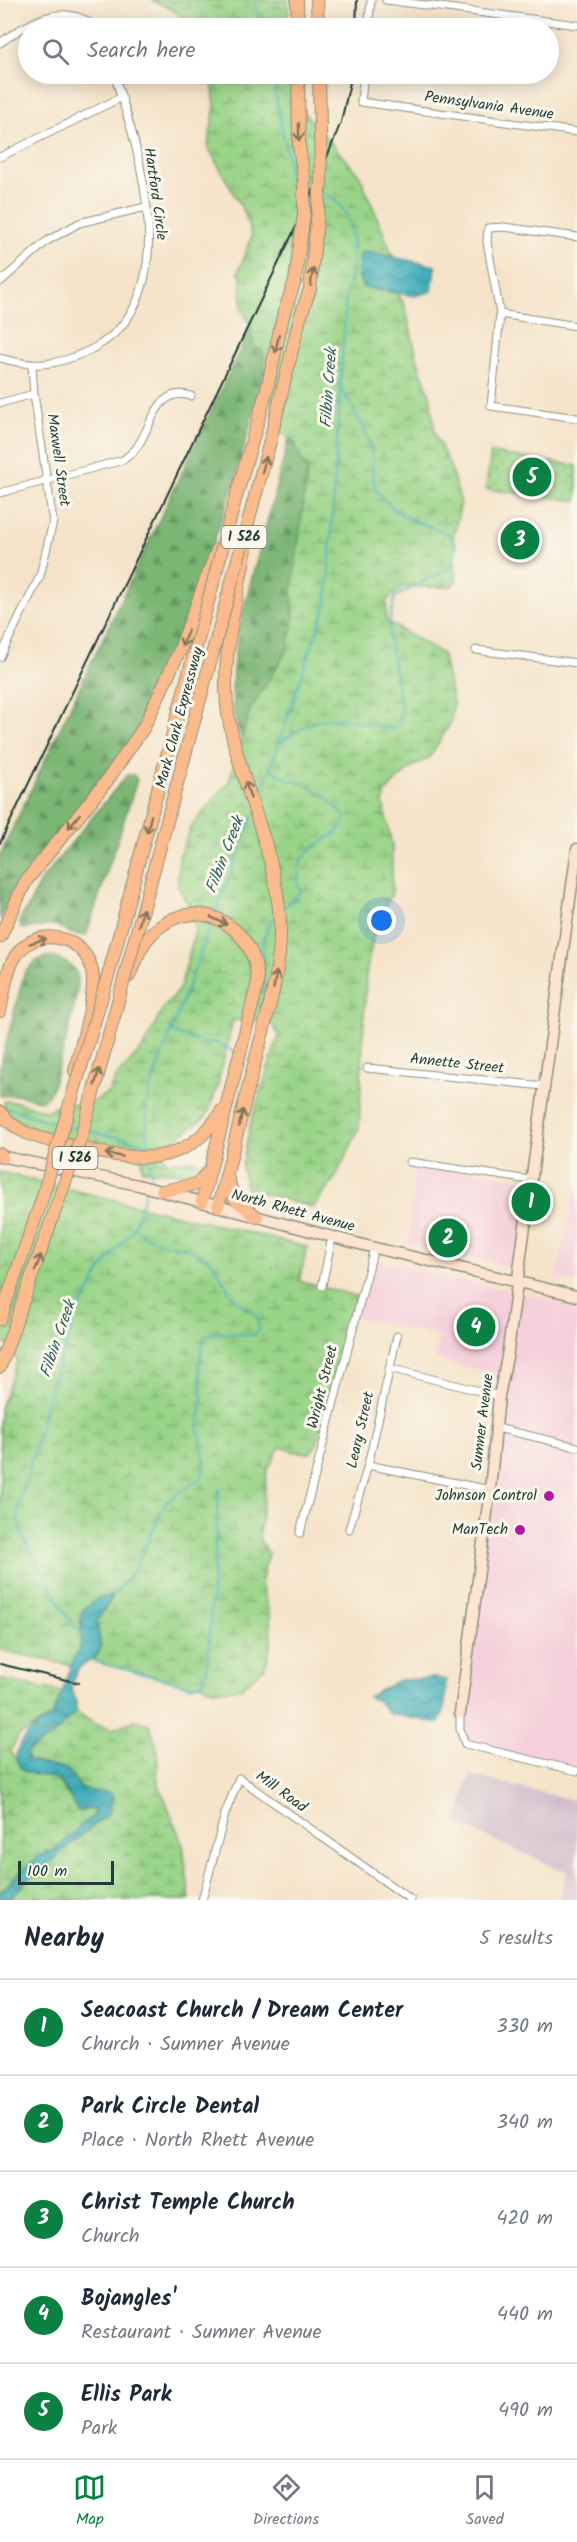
<!DOCTYPE html>
<meta charset="utf-8">
<style>
:root{--surface:#fff;--page:#f6f6f7;--text:#1f2937;--muted:#747a83;--line:#e0e1e3;--accent:#0b8043}
body{margin:0;font-family:Kalam,sans-serif;background:var(--page);color:var(--text)}
.scale{position:absolute;left:18px;bottom:15px;width:96px;box-sizing:border-box;padding-left:6px;border:3px solid #1f3d34;border-top:0;font-size:16px;line-height:21px;white-space:nowrap;color:#1f3d34;-webkit-text-stroke:4px #fbf7ec;paint-order:stroke}
.you{position:absolute;left:382px;top:921px;width:21px;height:21px;margin:-15px;border:4px solid #fff;border-radius:50%;background:#1a73e8;box-shadow:0 0 0 9px #1a73e833}
.badge{display:grid;place-items:center;width:39px;height:39px;border-radius:50%;background:var(--accent);color:#fff;font-size:20px;font-weight:700}
.pin{position:absolute;translate:-50% -50%;border:3px solid #fff;box-shadow:0 2px 6px #0006}
.list{margin:0;padding:0;list-style:none}
h2{display:flex;justify-content:space-between;align-items:center;height:78px;margin:0;padding:0 24px;font-size:26px}
h2 small{font-size:20px;font-weight:400;color:var(--muted)}
.list li{display:grid;grid-template-columns:39px 1fr auto;gap:18px;align-items:center;box-sizing:border-box;height:96px;padding:0 24px;border-top:2px solid var(--line)}
.list b{display:block;font-size:22px;white-space:nowrap}
.list p{margin:0;font-size:20px;white-space:nowrap;color:var(--muted)}
.list em{font-size:20px;font-style:normal;color:var(--muted)}
.icon{flex:none;width:33px;height:33px;fill:none;stroke:currentColor;stroke-width:2;stroke-linecap:round;stroke-linejoin:round}
.map{position:relative;flex:none;width:577px;height:1900px;overflow:hidden}
.search{position:absolute;background:var(--surface);box-shadow:0 3px 15px #0003;left:18px;right:18px;top:18px;height:66px;display:flex;align-items:center;gap:15px;box-sizing:border-box;padding:0 21px;border-radius:33px;color:var(--muted);font-size:22px}
.sheet{height:558px;background:var(--surface)}
nav{display:flex;justify-content:space-around;align-items:center;box-sizing:border-box;height:84px;border-top:2px solid var(--line);background:var(--surface);font-size:16px;color:var(--muted)}
nav a{display:grid;justify-items:center;gap:3px}
nav .on{color:var(--accent)}
.map>svg:first-child{display:block}
.built{fill:#f5cfda}
.industrial{fill:#d1bdcb}
.grass{fill:url(#grass-dots);stroke:#5c885e;stroke-width:1.5}
.forest{fill:url(#forest-firs);stroke:#4d7a54;stroke-width:1.5}
.wetland{fill:url(#wetland-marsh);stroke:#5c885e;stroke-width:1.5}
.water{fill:url(#water-waves);stroke:#2f7677;stroke-width:1.5}
.lines{fill:none;stroke-linecap:round;stroke-linejoin:round}
.stream{stroke:#3fafba;stroke-width:2}
.street-casing{stroke:#8a907e;stroke-width:9}
.secondary-casing{stroke:#8a907e;stroke-width:13}
.highway-casing{stroke:#8a907e;stroke-width:14}
.street{stroke:#fff;stroke-width:7}
.secondary{stroke:#fde4d1;stroke-width:10}
.highway{stroke:#fbbb8c;stroke-width:12}
.rail{stroke:#1f3d34;stroke-width:2}
.highway-bridge-casing{stroke:#8a907e;stroke-width:14;stroke-linecap:butt}
.highway-bridge{stroke:#fbbb8c;stroke-width:12}
.oneway{stroke:#82765c}
.poi-dot{fill:#b5179e;stroke:#fbf7ec;stroke-width:2}
.labels{text-anchor:middle;dominant-baseline:central;stroke-width:6;stroke-linejoin:round;paint-order:stroke}
.shield{fill:#fbf7ec;stroke:#61756b;stroke-width:1.5}
.shield-label{font-size:14px;font-weight:bold;fill:#1f3d34}
.street-label{font-size:15px;fill:#1f3d34;stroke:#fbf7ec}
.poi-label{font-size:15px;fill:#1f3d34;stroke:#fbf7ec;text-anchor:end}
.water-label{font-size:16px;font-style:italic;fill:#295f5c;stroke:#fbf7ec}
</style>
<div class="map">
<svg width="577" height="1900" viewBox="0 0 577 1900">
<defs>
<pattern id="grass-dots" width="8" height="8" patternUnits="userSpaceOnUse" patternTransform="scale(1.5)"><rect width="8" height="8" fill="#9ad488"/><path d="M2 2h.1M6 6h.1" fill="none" stroke="#7dad70" stroke-width="1.8" stroke-linecap="round"/></pattern>
<pattern id="forest-firs" width="22" height="20" patternUnits="userSpaceOnUse" patternTransform="scale(1.5)"><rect width="22" height="20" fill="#7bb674"/><path d="M5 1l3.5 6h-7zM16 11l3.5 6h-7z" fill="#649560"/></pattern>
<pattern id="wetland-marsh" width="20" height="14" patternUnits="userSpaceOnUse" patternTransform="scale(1.5)"><rect width="20" height="14" fill="#9ad488"/><path d="M1 5h8M5 5V1M11 12h8M15 12V8" fill="none" stroke="#7dad70"/></pattern>
<pattern id="water-waves" width="16" height="10" patternUnits="userSpaceOnUse" patternTransform="scale(1.5)"><rect width="16" height="10" fill="#3fafba"/><path d="M0 5q4-4 8 0t8 0" fill="none" stroke="#349098"/></pattern>
</defs>
<rect width="100%" height="100%" fill="#fbf7ec"/>
<filter id="ink" filterUnits="userSpaceOnUse"><feTurbulence type="fractalNoise" baseFrequency=".0167" numOctaves="2"/><feDisplacementMap in="SourceGraphic" scale="12" xChannelSelector="R" yChannelSelector="G"/><feConvolveMatrix kernelMatrix="1 2 1 2 8 2 1 2 1" color-interpolation-filters="sRGB"/></filter>
<filter id="wash" filterUnits="userSpaceOnUse"><feTurbulence type="fractalNoise" baseFrequency=".008" numOctaves="4" result="noise"/><feDisplacementMap in="SourceGraphic" scale="24" xChannelSelector="R" yChannelSelector="G"/><feGaussianBlur stdDeviation="1.35" result="paint"/><feColorMatrix in="noise" values="0 0 0 0 0 0 0 0 0 0 0 0 0 0 0 0 0 1.4 0 .05"/><feComposite in="paint" operator="in"/></filter>
<g filter="url(#wash)">
<rect width="100%" height="100%" fill="#f5e3c9"/>
<g class="built">
<path d="M415,1163L530,1180L518,1269L409,1244Z"/>
<path d="M577,1181V1283L556,1278Z"/>
<path d="M370,1259L577,1306V1771L465,1744L460,1729L503,1376L435,1359L440,1336L355,1317Z"/>
</g>
<path class="industrial" d="M469,1775L577,1801V1900H559L567,1872L456,1824Z"/>
<path class="grass" d="M491,453L577,466V501L486,489Z"/>
<g class="forest">
<path d="M251,327L254,346L262,349L265,370L234,484L202,575L159,684L135,734L68,821L32,863L12,892L0,919V855Z"/>
<path d="M289,438C299,446 300,459 308,468L292,592L294,618L288,649L250,710L242,740C217,687 246,599 261,545C270,510 280,474 289,438Z"/>
<path d="M127,775H134L137,780L86,936L72,934L55,925L21,929L19,920L29,906L39,883Z"/>
<path d="M48,956C59,959 70,962 76,972C84,987 58,1067 52,1087L48,1096L41,1101L19,1095L0,1096V1067L24,974L36,961Z"/>
</g>
<g class="wetland">
<path d="M152,0H288L289,28H196L173,10Z"/>
<path d="M211,74H291L292,99L360,176L393,256L369,252L372,289L398,293L404,304L420,369L430,395L435,434L450,466L461,503L453,538L457,547L453,561L457,580L450,587H403L387,600L386,621L442,654L453,702L451,722L429,758L413,766L397,780L386,792L383,803L392,846V893L376,923L366,974L359,1129L335,1178L313,1208L246,1188L242,1167L250,1125L279,1035L270,1021L233,1020L217,1087L207,1116L162,1149L166,1162L190,1160L203,1163L201,1172L185,1173L142,1170L141,1151C94,1146 40,1140 2,1109L5,1101L17,1102L46,1111L66,1102L80,1106L93,1102L108,1093L117,1076L143,1048L163,1009L180,988L195,932L194,916L178,886L179,857L192,825L229,782L250,710L288,649L294,618L292,592L308,468L302,461L295,443L275,427L262,349L254,347L251,327L242,309L241,277L238,272L252,236L245,214L208,147L215,106Z"/>
<path d="M0,1172C102,1196 204,1222 307,1247L299,1281L356,1296L317,1444L310,1453L296,1452L280,1447L267,1471L259,1538L268,1553L261,1584L270,1616L271,1644L265,1667L241,1688L216,1690L198,1684L191,1686L92,1661C104,1646 98,1638 97,1620L113,1597L80,1621L83,1636L73,1666L0,1650V1409L17,1361L11,1349L0,1339Z"/>
<path d="M0,1679L63,1692L53,1716L18,1736L10,1752L24,1771L56,1779L81,1812L87,1809L94,1810V1815L51,1852L47,1851L13,1878L0,1893Z"/>
<path d="M76,1711L93,1723L113,1729L135,1720L150,1725L158,1751L157,1779L183,1846L190,1900H10L27,1880L109,1813L108,1792H92L81,1788L67,1770L29,1761L26,1756L28,1751L57,1732Z"/>
</g>
<g class="water">
<path d="M369,252L436,266L432,291L415,296L363,287L358,275L360,253Z"/>
<path d="M113,1596L97,1621C97,1630 102,1640 100,1649C98,1660 87,1661 80,1667C75,1672 73,1683 71,1689L76,1700V1711L57,1732L28,1751L26,1756L29,1761L67,1770L81,1788L92,1792H108L113,1797L109,1813L27,1880L10,1900H0V1893L26,1867L47,1851L51,1852L94,1815V1810L87,1809L77,1811C72,1802 66,1785 57,1780C47,1775 35,1776 25,1772C0,1753 36,1724 53,1716L75,1656C86,1641 80,1627 82,1611L98,1598Z"/>
<path d="M436,1678L446,1680L445,1708L439,1723L389,1714L378,1701L368,1697L399,1680Z"/>
</g>
<g class="lines">
<g class="stream">
<path d="M255,0L261,28"/>
<path d="M271,74L288,159L289,179L299,187"/>
<path d="M278,745C329,704 337,720 394,729L401,725V707L389,637L390,619L395,597L451,567C469,528 434,531 410,519C400,515 391,507 384,500C367,484 376,464 370,445C364,426 351,404 340,388"/>
<path d="M271,768C282,780 295,780 309,786C323,794 335,804 345,817C339,850 288,837 300,891L296,898L284,907"/>
<path d="M258,803L327,602L346,296C355,265 361,210 325,194"/>
<path d="M216,912L252,817"/>
<path d="M265,1002C263,974 256,941 274,917"/>
<path d="M171,1031C183,1035 201,1047 214,1042L234,1052"/>
<path d="M4,1107L59,1124"/>
<path d="M67,1126L79,1129"/>
<path d="M87,1131L146,1143"/>
<path d="M148,1152L146,1104L155,1074L212,923"/>
<path d="M148,1184L152,1176L149,1160"/>
<path d="M113,1596L135,1569L166,1502L200,1479L204,1469L205,1461L198,1427L202,1401L199,1364L202,1346L207,1335L214,1333L255,1335L259,1329L257,1315C248,1308 238,1304 231,1294C224,1284 218,1266 208,1259C185,1243 158,1247 134,1228"/>
<path d="M83,1634L68,1618L27,1544L18,1523V1505L28,1475L46,1403L76,1315L103,1267L134,1228L145,1192"/>
<path d="M92,1661L191,1686L203,1682L207,1670L219,1490"/>
</g>
</g>
</g>
<g filter="url(#ink)">
<g class="lines">
<g class="street-casing">
<g id="street">
<path d="M386,0L577,25"/>
<path d="M368,28L371,0"/>
<path d="M0,43C29,22 65,0 96,28"/>
<path d="M364,74L361,102L577,132"/>
<path d="M0,157L122,97"/>
<path d="M577,237L504,227L488,228L487,242L500,314L491,406L577,418"/>
<path d="M0,282L47,241L79,223L146,207"/>
<path d="M500,314L577,326"/>
<path d="M0,358C34,368 56,366 88,351C188,304 140,153 114,74"/>
<path d="M0,403L34,394"/>
<path d="M0,493L123,460C127,457 131,454 134,451C152,431 154,385 191,396"/>
<path d="M476,650L577,663"/>
<path d="M0,657L40,576L53,522L34,394L32,365"/>
<path d="M367,1068L544,1086"/>
<path d="M410,1162L530,1180"/>
<path d="M322,1286L332,1237"/>
<path d="M389,1368L499,1396"/>
<path d="M497,1428L577,1447"/>
<path d="M368,1465L490,1490"/>
<path d="M349,1529L368,1465L397,1336"/>
<path d="M300,1533L374,1248"/>
<path d="M460,1713V1729L465,1744L577,1771"/>
<path d="M202,1900L225,1814L239,1778L411,1900"/>
</g>
</g>
<g class="secondary-casing">
<g id="secondary">
<path d="M0,1156L138,1185L367,1246L577,1296"/>
<path d="M460,1713L490,1490L499,1396L507,1357L577,849"/>
</g>
</g>
<g class="highway-casing">
<g id="highway">
<path d="M297,0L298,28"/>
<path d="M317,0L318,28"/>
<path d="M0,937L26,881L106,782L144,727L179,652L217,550"/>
<path d="M129,976C136,959 142,941 157,929C202,891 261,932 257,986L202,1202"/>
<path d="M0,1011C4,993 6,969 17,954C38,924 86,937 92,971C97,998 81,1042 75,1071"/>
<path d="M0,1112C18,1136 44,1139 72,1146C132,1160 185,1172 222,1110"/>
<path d="M0,1154L2,1157"/>
<path d="M227,1176L234,1198L257,1217"/>
<path d="M162,1191L197,1184L207,1173"/>
<path d="M218,1206C231,1159 242,1112 254,1065C266,1019 282,971 280,922C277,854 243,791 230,725C218,665 235,607 246,549"/>
<path d="M0,1319L41,1202"/>
<path d="M0,1367L17,1318"/>
</g>
</g>
<use href="#street" class="street"/>
<use href="#secondary" class="secondary"/>
<use href="#highway" class="highway"/>
<g class="rail">
<path d="M356,28L357,0"/>
<path d="M0,843L316,185L341,122L352,74"/>
<path d="M0,1664L79,1683"/>
</g>
<g class="highway-bridge-casing">
<g id="highway-bridge">
<path d="M41,1202L110,969L234,504L267,389L284,312L295,281L304,214V179L299,145L298,74"/>
<path d="M17,1318L82,1134L269,445L300,318L310,289L321,181L319,74"/>
</g>
</g>
<use href="#highway-bridge" class="highway-bridge"/>
</g>
<defs><path id="oneway-shaft" d="M-6 0H5M1.5-3L5.5 0L1.5 3" fill="none" stroke-width="1.6" stroke-linecap="round" stroke-linejoin="round" transform="scale(1.5)"/></defs>
<g class="oneway">
<use href="#oneway-shaft" transform="translate(299 132) rotate(89)"/>
<use href="#oneway-shaft" transform="translate(312 277) rotate(-82)"/>
<use href="#oneway-shaft" transform="translate(277 344) rotate(102)"/>
<use href="#oneway-shaft" transform="translate(264 465) rotate(-75)"/>
<use href="#oneway-shaft" transform="translate(185 638) rotate(110)"/>
<use href="#oneway-shaft" transform="translate(248 790) rotate(-107)"/>
<use href="#oneway-shaft" transform="translate(74 821) rotate(129)"/>
<use href="#oneway-shaft" transform="translate(149 824) rotate(105)"/>
<use href="#oneway-shaft" transform="translate(141 917) rotate(-75)"/>
<use href="#oneway-shaft" transform="translate(219 921) rotate(26)"/>
<use href="#oneway-shaft" transform="translate(38 941) rotate(-17)"/>
<use href="#oneway-shaft" transform="translate(275 980) rotate(-80)"/>
<use href="#oneway-shaft" transform="translate(97 1077) rotate(-74)"/>
<use href="#oneway-shaft" transform="translate(241 1118) rotate(-76)"/>
<use href="#oneway-shaft" transform="translate(114 1155) rotate(-170)"/>
<use href="#oneway-shaft" transform="translate(38 1263) rotate(-70)"/>
</g>
</g>
<g class="poi-dot">
<circle cx="549" cy="1496" r="6"/>
<circle cx="520" cy="1530" r="6"/>
</g>
<g class="labels">
<g class="shield">
<rect x="221.5" y="526" width="45" height="22" rx="4.5"/>
<rect x="52.5" y="1147" width="45" height="22" rx="4.5"/>
</g>
<g class="shield-label">
<text x="244" y="537">I 526</text>
<text x="75" y="1158">I 526</text>
</g>
<g class="street-label">
<text transform="translate(489 106) rotate(8)">Pennsylvania Avenue</text>
<text transform="translate(155 194) rotate(82)">Hartford Circle</text>
<text transform="translate(58 460) rotate(82)">Maxwell Street</text>
<text transform="translate(180 718) rotate(-75)">Mark Clark Expressway</text>
<text transform="translate(457 1064) rotate(6)">Annette Street</text>
<text transform="translate(293 1211) rotate(15)">North Rhett Avenue</text>
<text transform="translate(323 1387) rotate(-76)">Wright Street</text>
<text transform="translate(483 1422) rotate(-83)">Sumner Avenue</text>
<text transform="translate(361 1430) rotate(-77)">Leary Street</text>
<text transform="translate(281 1792) rotate(36)">Mill Road</text>
</g>
<g class="poi-label">
<text x="537" y="1496">Johnson Control</text>
<text x="508" y="1530">ManTech</text>
</g>
<g class="water-label">
<text transform="translate(329 388) rotate(-86)">Filbin Creek</text>
<text transform="translate(225 855) rotate(-69)">Filbin Creek</text>
<text transform="translate(58 1339) rotate(-71)">Filbin Creek</text>
</g>
</g>
</svg>
<div class="scale">100 m</div>
<div class="you"></div>
<div class="pin badge" style="left:531px;top:1202px">1</div>
<div class="pin badge" style="left:448px;top:1238px">2</div>
<div class="pin badge" style="left:520px;top:540px">3</div>
<div class="pin badge" style="left:476px;top:1327px">4</div>
<div class="pin badge" style="left:532px;top:477px">5</div>
<div class="search"><svg class="icon" aria-label="search" viewBox="0 0 24 24"><circle cx="10" cy="10" r="6"/><path d="M15 15l6 6"/></svg>Search here</div>
</div>
<section class="sheet">
<h2>Nearby<small>5 results</small></h2>
<ul class="list">
<li><span class="badge">1</span><div><b>Seacoast Church / Dream Center</b><p>Church · Sumner Avenue</p></div><em>330 m</em></li>
<li><span class="badge">2</span><div><b>Park Circle Dental</b><p>Place · North Rhett Avenue</p></div><em>340 m</em></li>
<li><span class="badge">3</span><div><b>Christ Temple Church</b><p>Church</p></div><em>420 m</em></li>
<li><span class="badge">4</span><div><b>Bojangles'</b><p>Restaurant · Sumner Avenue</p></div><em>440 m</em></li>
<li><span class="badge">5</span><div><b>Ellis Park</b><p>Park</p></div><em>490 m</em></li>
</ul>
</section>
<nav>
<a class="on"><svg class="icon" aria-label="map" viewBox="0 0 24 24"><path d="M3 6l6-2 6 2 6-2v14l-6 2-6-2-6 2zM9 4v14M15 6v14"/></svg>Map</a>
<a><svg class="icon" aria-label="directions" viewBox="0 0 24 24"><path d="M12 3l9 9-9 9-9-9zM9 14v-3h6M13 9l2 2-2 2"/></svg>Directions</a>
<a><svg class="icon" aria-label="saved" viewBox="0 0 24 24"><path d="M7 4h10v16l-5-4-5 4z"/></svg>Saved</a>
</nav>
